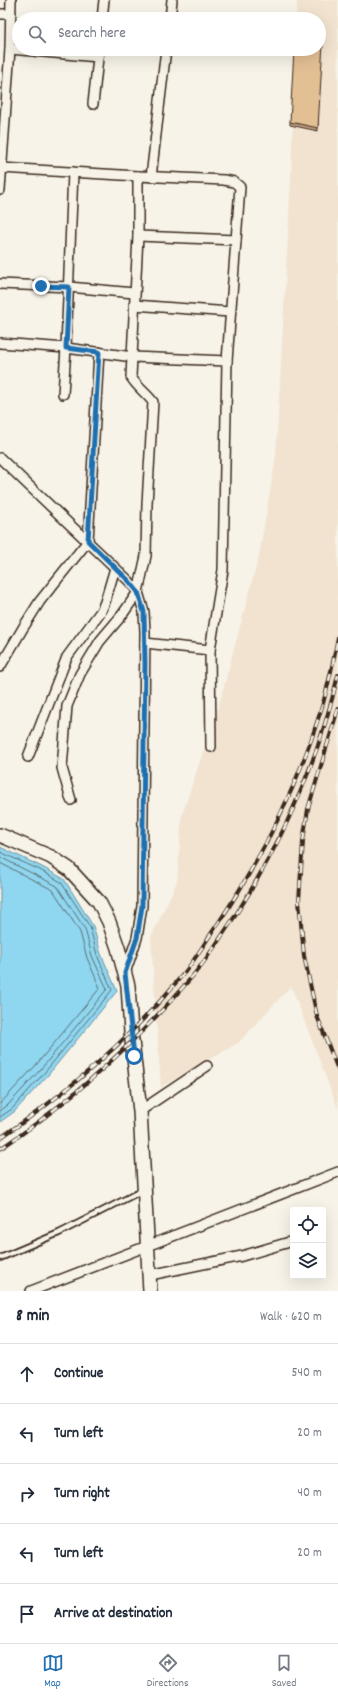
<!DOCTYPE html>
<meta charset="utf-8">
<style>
:root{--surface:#fff;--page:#f2f2f3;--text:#1f2937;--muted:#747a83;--line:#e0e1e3;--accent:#1f6fb2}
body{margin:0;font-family:Dekko,sans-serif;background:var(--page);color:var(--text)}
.controls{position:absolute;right:12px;bottom:12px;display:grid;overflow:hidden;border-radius:4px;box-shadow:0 4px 16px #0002}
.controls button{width:36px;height:36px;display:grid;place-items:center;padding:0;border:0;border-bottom:1px solid var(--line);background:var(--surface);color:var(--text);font:20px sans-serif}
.stop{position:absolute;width:12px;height:12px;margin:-9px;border:3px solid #1f6fb2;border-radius:50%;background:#fff}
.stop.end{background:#1f6fb2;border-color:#fff;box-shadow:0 1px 4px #0008}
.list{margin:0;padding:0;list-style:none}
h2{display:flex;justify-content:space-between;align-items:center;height:52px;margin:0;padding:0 16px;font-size:17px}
h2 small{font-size:13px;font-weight:400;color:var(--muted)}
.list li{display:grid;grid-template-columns:26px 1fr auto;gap:12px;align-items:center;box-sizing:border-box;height:60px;padding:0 16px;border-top:1px solid var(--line)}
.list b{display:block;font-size:15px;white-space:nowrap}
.list em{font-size:13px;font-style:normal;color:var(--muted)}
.icon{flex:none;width:22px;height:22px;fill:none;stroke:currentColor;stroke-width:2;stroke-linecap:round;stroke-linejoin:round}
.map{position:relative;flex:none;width:338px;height:1291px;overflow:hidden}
.search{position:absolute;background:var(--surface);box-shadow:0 4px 16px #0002;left:12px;right:12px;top:12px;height:44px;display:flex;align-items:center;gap:10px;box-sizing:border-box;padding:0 14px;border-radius:22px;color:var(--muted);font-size:15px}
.sheet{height:352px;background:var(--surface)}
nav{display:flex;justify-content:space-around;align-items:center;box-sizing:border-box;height:56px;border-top:1px solid var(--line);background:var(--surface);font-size:11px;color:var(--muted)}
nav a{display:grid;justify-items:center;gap:2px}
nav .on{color:var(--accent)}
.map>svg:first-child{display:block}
.built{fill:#f1e3cf}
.water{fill:#8fd6f0;stroke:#6d919c}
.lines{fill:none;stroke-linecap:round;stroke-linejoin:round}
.shore{stroke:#5d6f72;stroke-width:1}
.lane-casing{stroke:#3b2a1e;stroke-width:8}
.street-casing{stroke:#3b2a1e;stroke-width:12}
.secondary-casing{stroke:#3b2a1e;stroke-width:16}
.lane{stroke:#f7f3e8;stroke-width:4.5}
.street{stroke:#f7f3e8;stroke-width:9}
.secondary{stroke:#f7f3e8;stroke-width:13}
.rail-casing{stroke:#3b2a1e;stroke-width:4}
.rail{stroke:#f7f3e8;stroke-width:2.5;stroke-dasharray:8;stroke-linecap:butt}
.wall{fill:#c3a47f;stroke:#3b2a1e}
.building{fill:#e3bf94;stroke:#3b2a1e}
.route{stroke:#1f6fb2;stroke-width:5}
</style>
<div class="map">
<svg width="338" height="1291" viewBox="0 0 338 1291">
<rect width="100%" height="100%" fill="#f7f3e8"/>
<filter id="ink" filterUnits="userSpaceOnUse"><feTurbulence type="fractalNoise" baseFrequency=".025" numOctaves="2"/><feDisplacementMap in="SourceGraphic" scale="8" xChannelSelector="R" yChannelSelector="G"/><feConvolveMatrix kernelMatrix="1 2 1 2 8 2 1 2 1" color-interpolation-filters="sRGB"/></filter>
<g filter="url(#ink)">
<path class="built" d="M297,0H338V1109L291,986L238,1043L161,1087L151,937L177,882L182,815L220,701L259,556L276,456L291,179L295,49H319V19H296Z"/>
<path class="water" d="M0,847L42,867L64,879L93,926L101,954L117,991L48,1075L14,1112L0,1122Z"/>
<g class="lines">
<g class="shore">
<path d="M0,852L40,870L61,882L90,927L97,955L112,990L45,1072L12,1109L0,1117"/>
<path d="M0,857L57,886L85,929L92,956L107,989L41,1069L8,1105L0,1111"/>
<path d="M0,863L53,890L80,932L87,958L100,988L36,1065L0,1104"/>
</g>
<g class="lane-casing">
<path id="lane" d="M0,1258L59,1233L143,1190"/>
</g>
<g class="street-casing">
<g id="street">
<path d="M0,14H11"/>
<path d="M102,19L104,0"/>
<path d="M170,19L172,0"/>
<path d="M10,49L98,57"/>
<path d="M93,104L99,49"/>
<path d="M1,168L138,176"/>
<path d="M151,177L166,49"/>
<path d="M0,190L10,49L11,0"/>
<path d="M138,236L236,240"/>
<path d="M0,284L69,287L134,293"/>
<path d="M134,305L230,312"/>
<path d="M0,343L66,348L133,357L227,361"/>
<path d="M63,394L66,348L73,172"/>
<path d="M0,458L129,581L138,592L144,612L145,632L142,906L137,938L125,973"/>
<path d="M145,643L210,650"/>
<path d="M0,667L23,628L40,601L88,541L99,352"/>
<path d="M28,757L67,657L101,611L105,602L115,568"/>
<path d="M71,800L62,768L67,706L80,674L100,641L122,615L138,592L146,556L147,504L153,402C146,393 137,387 131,377L138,236V176L224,180L234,182L240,187L227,361L223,570L210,650L211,747"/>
<path d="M140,1111L207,1066"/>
<path d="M150,1275L242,1256L293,1241"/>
<path d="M31,1291L338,1172"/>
</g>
</g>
<g class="secondary-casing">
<path id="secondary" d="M0,835L51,857L69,869L99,902L109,922L118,948L128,986L131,1032L140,1111L150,1291"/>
</g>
<use href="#lane" class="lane"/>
<use href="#street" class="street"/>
<use href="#secondary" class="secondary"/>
<g class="rail-casing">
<g id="rail">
<path d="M338,709L308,809L303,841L299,901L304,956L317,1016L338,1070"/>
<path d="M0,1138C69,1092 133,1036 185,972C196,958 205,942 215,928C259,863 297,788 320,713C328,689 333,663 338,637"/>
<path d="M0,1149C72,1101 135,1043 191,978C208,958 221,937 235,916C283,841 318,762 338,675"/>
</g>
</g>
<use href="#rail" class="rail"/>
</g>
<path class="wall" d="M319,49L318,131L290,125V122Z"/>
<path class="building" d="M319,42L323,43L318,128L290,122L294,49H319Z"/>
</g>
<g class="lines" filter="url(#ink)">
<path class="route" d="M41,286L69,287L66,348L99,352L88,541L129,581L138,592L144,612L145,663L142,906L137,938L125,973L134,1056"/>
</g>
</svg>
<div class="controls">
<button><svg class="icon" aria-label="locate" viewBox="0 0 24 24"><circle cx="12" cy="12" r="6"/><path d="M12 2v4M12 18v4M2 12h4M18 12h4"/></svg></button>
<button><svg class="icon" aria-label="layers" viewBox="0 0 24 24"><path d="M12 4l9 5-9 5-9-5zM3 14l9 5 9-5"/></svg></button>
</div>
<div class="stop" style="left:134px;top:1056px"></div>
<div class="stop end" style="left:41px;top:286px"></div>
<div class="search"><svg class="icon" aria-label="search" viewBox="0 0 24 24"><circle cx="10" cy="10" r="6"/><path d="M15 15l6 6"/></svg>Search here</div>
</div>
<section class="sheet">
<h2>8 min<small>Walk · 620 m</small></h2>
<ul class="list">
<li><svg class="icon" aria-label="ahead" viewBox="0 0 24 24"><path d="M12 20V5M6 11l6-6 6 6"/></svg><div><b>Continue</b></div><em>540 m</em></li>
<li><svg class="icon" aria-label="left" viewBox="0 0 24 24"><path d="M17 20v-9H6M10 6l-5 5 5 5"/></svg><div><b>Turn left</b></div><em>20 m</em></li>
<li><svg class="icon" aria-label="right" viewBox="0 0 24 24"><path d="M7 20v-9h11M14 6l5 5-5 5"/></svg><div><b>Turn right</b></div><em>40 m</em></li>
<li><svg class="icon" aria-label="left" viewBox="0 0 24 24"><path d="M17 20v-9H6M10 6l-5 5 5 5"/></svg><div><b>Turn left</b></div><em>20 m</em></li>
<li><svg class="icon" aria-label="arrive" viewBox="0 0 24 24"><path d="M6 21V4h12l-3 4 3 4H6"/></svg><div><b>Arrive at destination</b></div></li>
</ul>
</section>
<nav>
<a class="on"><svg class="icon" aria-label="map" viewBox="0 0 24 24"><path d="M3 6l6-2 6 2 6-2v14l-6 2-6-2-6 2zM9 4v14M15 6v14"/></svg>Map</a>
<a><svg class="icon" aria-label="directions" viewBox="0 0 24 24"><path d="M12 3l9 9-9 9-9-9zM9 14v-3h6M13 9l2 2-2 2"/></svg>Directions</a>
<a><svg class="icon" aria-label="saved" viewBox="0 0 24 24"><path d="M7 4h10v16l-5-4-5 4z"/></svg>Saved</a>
</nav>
